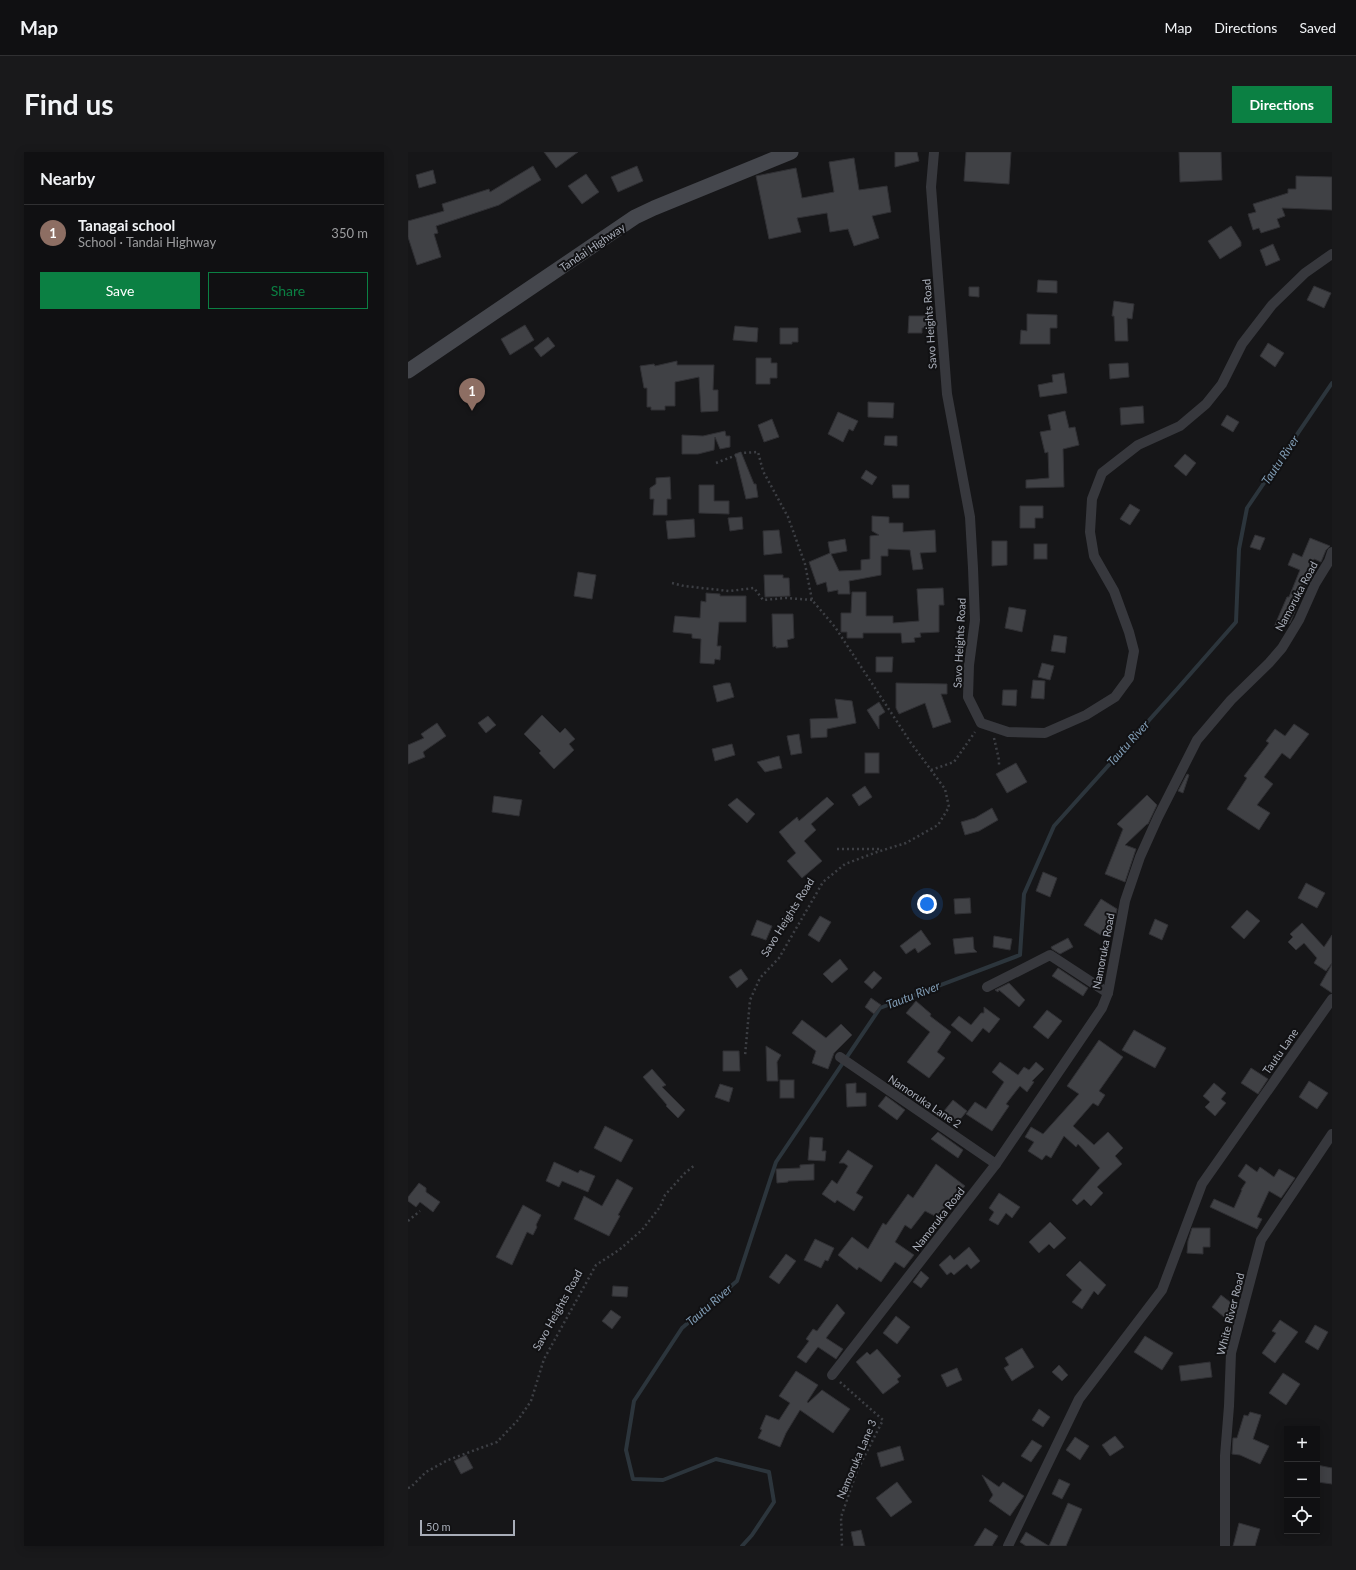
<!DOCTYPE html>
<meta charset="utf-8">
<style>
:root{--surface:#101012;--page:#19191b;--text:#f1f3f6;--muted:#9c9d9f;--line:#303032;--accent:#0b8043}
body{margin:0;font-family:Lato,sans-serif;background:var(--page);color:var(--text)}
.controls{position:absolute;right:12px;bottom:12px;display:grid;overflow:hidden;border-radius:0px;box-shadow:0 2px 10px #0003}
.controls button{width:36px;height:36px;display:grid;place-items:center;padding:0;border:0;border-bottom:1px solid var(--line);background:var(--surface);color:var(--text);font:20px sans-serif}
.scale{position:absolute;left:12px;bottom:10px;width:95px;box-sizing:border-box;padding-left:4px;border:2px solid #a8adb8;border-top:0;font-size:11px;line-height:14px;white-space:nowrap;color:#a8adb8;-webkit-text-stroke:3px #111113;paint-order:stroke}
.you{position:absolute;left:519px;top:752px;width:14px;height:14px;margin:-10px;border:3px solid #fff;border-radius:50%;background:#1a73e8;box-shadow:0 0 0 6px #1a73e833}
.badge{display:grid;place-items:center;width:26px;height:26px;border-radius:50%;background:var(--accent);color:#fff;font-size:13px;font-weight:700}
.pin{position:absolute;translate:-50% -33px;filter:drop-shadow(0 1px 2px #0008)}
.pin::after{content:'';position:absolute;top:21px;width:14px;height:12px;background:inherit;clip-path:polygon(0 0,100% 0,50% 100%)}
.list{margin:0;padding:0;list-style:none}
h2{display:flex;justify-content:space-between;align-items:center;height:52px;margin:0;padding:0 16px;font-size:17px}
h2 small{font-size:13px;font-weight:400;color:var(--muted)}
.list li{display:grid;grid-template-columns:26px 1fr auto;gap:12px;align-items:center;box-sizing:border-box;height:56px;padding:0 16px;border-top:1px solid var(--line)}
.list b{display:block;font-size:15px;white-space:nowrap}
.list p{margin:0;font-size:13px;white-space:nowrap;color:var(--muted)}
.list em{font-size:13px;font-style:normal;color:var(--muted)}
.actions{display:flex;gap:8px;padding:12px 16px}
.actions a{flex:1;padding:9px 0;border:1px solid var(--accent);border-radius:0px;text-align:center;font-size:14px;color:var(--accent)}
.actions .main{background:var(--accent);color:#fff}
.icon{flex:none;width:22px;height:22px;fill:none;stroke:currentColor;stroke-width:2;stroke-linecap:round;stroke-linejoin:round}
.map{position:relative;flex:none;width:924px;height:1394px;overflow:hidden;border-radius:0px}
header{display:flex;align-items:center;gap:24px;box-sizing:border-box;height:56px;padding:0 20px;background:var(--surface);border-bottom:1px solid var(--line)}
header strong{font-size:19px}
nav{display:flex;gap:22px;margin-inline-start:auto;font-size:14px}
.intro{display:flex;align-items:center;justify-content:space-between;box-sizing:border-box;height:96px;padding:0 24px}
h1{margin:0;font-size:28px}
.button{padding:10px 18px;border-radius:0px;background:var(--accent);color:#fff;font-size:14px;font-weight:700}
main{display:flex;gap:24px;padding:0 24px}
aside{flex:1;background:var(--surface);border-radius:0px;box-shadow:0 2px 10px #0003}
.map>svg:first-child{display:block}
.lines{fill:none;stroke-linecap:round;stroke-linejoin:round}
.stream{stroke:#2c353c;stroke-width:4}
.building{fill:#404145;stroke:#303034}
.path{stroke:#3d3f44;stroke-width:2.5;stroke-dasharray:2 3;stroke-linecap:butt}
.street{stroke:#37383d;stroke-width:10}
.secondary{stroke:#45474d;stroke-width:15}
.labels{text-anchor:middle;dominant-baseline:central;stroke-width:4;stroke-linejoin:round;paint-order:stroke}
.street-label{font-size:11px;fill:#a8adb8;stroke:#111113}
.water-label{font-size:12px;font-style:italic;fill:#7f9bb3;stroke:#111113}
</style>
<header>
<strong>Map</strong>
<nav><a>Map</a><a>Directions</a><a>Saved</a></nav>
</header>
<div class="intro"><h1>Find us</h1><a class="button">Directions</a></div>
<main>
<aside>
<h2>Nearby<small></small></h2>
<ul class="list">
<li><span class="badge" style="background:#8d6e63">1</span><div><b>Tanagai school</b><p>School · Tandai Highway</p></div><em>350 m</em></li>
</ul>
<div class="actions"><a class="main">Save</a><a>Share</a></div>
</aside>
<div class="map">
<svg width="924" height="1394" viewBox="0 0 924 1394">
<rect width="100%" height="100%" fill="#161618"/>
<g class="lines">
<path class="stream" d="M334,1394L344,1383L366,1350L361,1320L308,1307L255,1328L225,1327L218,1298L226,1249L274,1176L329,1129L368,1010L472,856L612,803L616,742L646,674L770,536L828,470L831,397L839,356L924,231"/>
</g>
<g class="building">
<path d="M136,0H170L148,16Z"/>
<path d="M487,0H509L511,9L487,15Z"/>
<path d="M558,0H603L601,32L556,29Z"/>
<path d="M771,0H813L814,28L772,30Z"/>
<path d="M446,6L451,38L479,34L483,60L464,64L471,86L446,94L440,77L422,80L419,61L389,66L393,80L361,87L348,24L388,16L394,46L426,40L421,10Z"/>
<path d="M125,14L133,28L91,53L28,74L30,81L26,82L33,105L9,113L0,85V69L36,59L34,52L81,37L82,40Z"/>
<path d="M229,14L235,29L210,40L203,25Z"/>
<path d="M25,18L28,31L11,36L8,23Z"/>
<path d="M178,22L191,40L174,52L160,34Z"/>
<path d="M888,24L924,25V58L874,56L877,64L869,67L872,75L853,81L851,76L845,78L840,62L848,60L845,52L880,41V37H888Z"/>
<path d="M823,74L833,90V94L812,107L800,89Z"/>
<path d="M865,92L872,108L858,114L852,98Z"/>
<path d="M630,128L649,129V141L629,140Z"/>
<path d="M906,134L923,141L916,156L899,148Z"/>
<path d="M561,135H571V145L561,144Z"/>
<path d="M706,149L726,152L724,167L719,166L720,189H707L706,164H704Z"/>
<path d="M619,162L649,163V176H642V192H612L613,178L619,179Z"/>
<path d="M501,164H519V176H514V181H500Z"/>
<path d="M117,173L126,188L102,203L93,187Z"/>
<path d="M327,174L350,176L349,190L325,188Z"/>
<path d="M372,176H390V190H384V192H372Z"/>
<path d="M140,185L147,194L133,205L126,196Z"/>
<path d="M860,191L876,201L867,215L852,204Z"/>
<path d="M348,206H363V211H369V226H362V232H348Z"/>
<path d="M269,209V213H306L305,238H310V259L293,260L291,225L267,230V254H257V258H243V255H239V236H236L232,214L246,212L247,214Z"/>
<path d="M720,211L721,225L702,227L701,212Z"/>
<path d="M656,221L659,241L632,245L630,233L645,230L644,223Z"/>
<path d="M460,250L486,251L485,266L460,265Z"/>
<path d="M735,254L736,271L713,273L712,256Z"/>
<path d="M657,259L661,276L667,275L671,293L655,297L656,335L618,336V328L641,326L640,300L637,301L632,280L643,278L640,263Z"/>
<path d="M430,260L450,269L445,279L441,277L435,290L420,282Z"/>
<path d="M819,263L831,270L825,280L813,273Z"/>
<path d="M364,267L371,285L356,290L350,273Z"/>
<path d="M317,279L318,284H322V295L312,297L307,285L306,298L290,302H274V283L295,284Z"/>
<path d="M477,284H489V294L476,293Z"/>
<path d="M333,300L346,332H348L350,345L338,347L327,302Z"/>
<path d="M777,302L788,311L778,324L766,314Z"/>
<path d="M458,318L469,325L464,333L453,326Z"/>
<path d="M262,325L263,347H259V363H245L246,347H242V336L248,332V326Z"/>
<path d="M291,333H306V349H321V362L291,361Z"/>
<path d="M484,333H501V346H485Z"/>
<path d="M722,352L732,358L722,373L712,367Z"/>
<path d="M612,354H635V366H627V376H612Z"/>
<path d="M464,364L481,365V371H495V380L527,378L528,400L512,401L515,417L505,418L502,398L480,397V404H473V423L441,429L442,442H430V438L420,440L418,430L409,433L401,410L422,401L420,390L437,387L439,399L423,402L431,419L453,418V408L462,407V384L471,383L464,379Z"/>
<path d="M334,365L335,377L322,379L320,366Z"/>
<path d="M286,367L287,385L260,387L258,369Z"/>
<path d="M371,378L374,401L356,403L355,379Z"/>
<path d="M847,383L857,386L852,398L842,395Z"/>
<path d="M902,386L922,394L918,398L913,410L906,407L897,430L899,431L882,471L866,475L879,445H881L892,418L880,413L885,401L894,405Z"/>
<path d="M584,389H599V413L584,414Z"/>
<rect x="626" y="392" width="13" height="15"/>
<path d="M170,420L188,423L184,447L166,444Z"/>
<path d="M356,423H375V426H381L382,444L357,445Z"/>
<path d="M535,436L536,453H531V480L512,481L513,485L506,486L507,490L494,491L493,481H455V486H439V480H433V461H443L444,440H458V464H485V471L511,469L509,437Z"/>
<path d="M298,441L312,442V444H338V470H311L309,494H313L312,508L307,507L306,512L292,511L293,487L284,486V482L265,480L267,464L292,466L293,449L298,450Z"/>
<path d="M601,455L618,458L614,480L597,476Z"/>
<path d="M364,462H385L386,486L379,488L380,495L368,496V494L365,495Z"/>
<path d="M646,483L659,485L657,501L643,499Z"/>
<path d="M468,505H485L484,520H468Z"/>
<path d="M634,511L646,514L642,528L630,525Z"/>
<path d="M625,528L637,529L636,547L623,546Z"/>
<path d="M318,531H322L326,545L309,550L305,534Z"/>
<path d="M488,531L539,532V542H533L543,570L525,576L517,551L491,562L488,556Z"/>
<path d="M595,538H609L608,554L594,553Z"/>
<path d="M427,547L444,549L448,571L419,577V585L403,586L402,567L430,566Z"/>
<path d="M471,550L477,560L471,564V577L459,558Z"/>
<path d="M134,563L152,581L157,576L167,587L161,592L166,598L146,617L131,601L133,599L116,582Z"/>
<path d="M80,564L88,573L78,581L70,571Z"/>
<path d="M29,571L38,584L15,600L17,605L0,612V593L16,586L13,582Z"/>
<path d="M886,572L901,582L882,607L874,601L856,625L865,632L849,653L862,661L851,678L819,657L839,626L836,624L861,591L858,589L867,577L877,584Z"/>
<path d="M391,582L394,601L383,603L379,584Z"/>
<path d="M324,592L327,603L307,609L304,597Z"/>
<rect x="457" y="601" width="14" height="20"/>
<path d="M371,604L374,616L357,620L349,610Z"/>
<path d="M608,611L619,630L599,641L588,622Z"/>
<path d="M779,622L781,623L775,641L770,639Z"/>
<path d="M457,634L464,645L451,654L444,643Z"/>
<path d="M739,643L749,653L740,672H739L717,693L728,697L717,730L697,722L715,677L709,672Z"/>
<path d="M86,644L114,648L111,664L84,660Z"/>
<path d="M419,645L426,652L403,672L408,678L396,689L414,709L394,726L379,709L388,701L371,680L389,665L391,669Z"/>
<path d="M329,646L347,662L339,671L320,653Z"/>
<path d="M584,656L590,668L571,679L557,683L553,670L567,666Z"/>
<path d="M635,720L649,726L642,745L628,739Z"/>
<path d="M898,731L917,741L909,756L890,746Z"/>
<path d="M562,746L563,761L547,762L546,747Z"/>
<path d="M693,747L709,757L707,767L696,785L676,773Z"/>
<path d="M839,758L852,769L836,787L823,775Z"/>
<path d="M412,764L423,770L411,790L400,783Z"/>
<path d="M747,767L760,773L754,788L741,782Z"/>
<path d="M349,768L364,774L358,788L343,783Z"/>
<path d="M894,771L916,795L924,783V811L918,819L906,811L909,806L896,791L888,798L880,790L885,785L882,782Z"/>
<path d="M513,778L523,792L510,801L507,796L498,802L492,794Z"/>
<path d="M586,784L604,787L602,798L585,795Z"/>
<path d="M565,785L566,797L569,800L547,802L545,787Z"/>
<path d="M660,786L665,795L652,802L644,797L643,795Z"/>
<path d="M432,807L440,817L424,831L415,822Z"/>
<path d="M924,812V841L912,833Z"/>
<path d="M650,816L680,836L675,844L644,824Z"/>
<path d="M333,817L340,827L329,836L321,825Z"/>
<path d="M466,819L474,826L464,837L456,830Z"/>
<path d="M601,831L617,848L611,855L591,838L590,840L587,838Z"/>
<path d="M463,846L473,853L466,862L457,855Z"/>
<path d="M508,849L523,862L522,864L543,880L529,900L537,906L521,926L499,910L522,880L498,861Z"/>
<path d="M576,855L592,867L581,881L575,876L564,890L543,873L551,864L563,873L573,861H576Z"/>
<path d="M639,858L654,869L640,887L625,875Z"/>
<path d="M394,868L418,886L433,872L444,883L426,901L420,917L404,911L408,899L384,881Z"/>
<path d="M726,878L758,896L747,916L714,898Z"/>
<path d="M691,888L715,905L691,939L697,943L690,954L685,951L665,974L686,993L700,980L715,996L707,1004L714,1012L689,1035L695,1041L683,1054L676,1047L669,1053L664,1048L692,1016L670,992L668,995L656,984L643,1006L638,1003L634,1008L620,999L626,990L617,985L623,975L635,982L671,942L659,934Z"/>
<path d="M358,894L373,903L369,910L370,929H359Z"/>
<path d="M315,899H331L332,919H315Z"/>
<path d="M592,910L610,923L616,915L621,918L628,910L636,917L624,929L626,930L619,940L612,934L598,952L601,954L584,979L558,962L567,950L578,957L596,930L584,920Z"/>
<path d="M843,916L860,927L850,942L833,931Z"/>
<path d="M244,917L258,933L254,935L277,958L270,966L258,954L259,953L235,925Z"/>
<rect x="372" y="928" width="14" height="18"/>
<path d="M901,929L920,941L909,957L891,945Z"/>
<path d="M448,931V941H458V954L439,955L438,932Z"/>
<path d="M806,931L818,941L813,947L818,951L807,964L797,955L802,950L795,944Z"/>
<path d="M312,932L325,936L321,950L307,945Z"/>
<path d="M478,944L497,958L489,968L470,954Z"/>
<path d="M545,948L559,959L550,970L536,959Z"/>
<path d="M197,974L225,988L213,1010L186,996Z"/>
<path d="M530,980L555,998L550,1006L523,987Z"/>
<path d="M402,985L415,986L414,999H418L417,1009L400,1008Z"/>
<path d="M440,998L465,1014L448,1041L455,1045L446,1059L429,1048L427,1051L414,1042L424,1028L429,1032L440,1014L436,1011H431Z"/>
<path d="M146,1010L170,1021L172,1018L187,1024L180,1040L154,1029L151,1035L138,1029Z"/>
<path d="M406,1012V1028L380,1029V1030L369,1031L368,1017L392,1016V1013Z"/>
<path d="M528,1012L557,1034L550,1042L549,1040L529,1065L517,1059L503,1077L497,1073L487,1090L506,1103L496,1116L487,1110L473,1130L451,1115L449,1118L430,1103L444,1085L460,1097L475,1071L478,1073L500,1042L505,1046Z"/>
<path d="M838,1012L849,1020L852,1015L866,1025L871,1017L887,1026L873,1046L861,1039L849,1065L854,1067L849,1077L802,1055L806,1047L826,1056L834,1038H833L838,1030L830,1024Z"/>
<path d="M209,1027L225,1036L210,1063L212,1064L201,1084L166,1067L176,1044L194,1054Z"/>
<path d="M11,1031L18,1036V1040L32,1050L25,1060L12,1050L8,1055L0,1049V1045Z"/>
<path d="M591,1041L612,1055L604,1066L598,1061L590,1073L581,1068L586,1060L581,1056Z"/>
<path d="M115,1053L133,1063L128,1073L129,1075L125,1083L119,1080L104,1113L88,1105Z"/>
<path d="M642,1070L658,1086L646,1097L641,1092L631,1101L621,1090Z"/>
<path d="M784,1076H802V1095H795V1102L779,1101L780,1089Z"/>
<path d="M407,1087L426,1096L420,1109L417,1108L413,1116L396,1108Z"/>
<path d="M561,1095L572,1109L563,1117L559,1112L546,1123L543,1120L539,1123L531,1113L542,1103L546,1108Z"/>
<path d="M378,1102L388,1109L371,1132L361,1125Z"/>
<path d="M672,1109L698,1133L690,1143L686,1139L674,1157L664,1150L674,1138L658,1123Z"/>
<path d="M513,1119L521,1126L513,1136L505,1130Z"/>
<path d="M205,1134L220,1135L219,1145L204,1144Z"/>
<path d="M813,1143L826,1153L816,1165L804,1155Z"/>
<path d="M429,1152L437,1161L418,1186L435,1197L428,1207L410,1195L398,1211L389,1205L401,1189L398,1187L405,1177L409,1179Z"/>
<path d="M203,1158L213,1165L204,1177L194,1169Z"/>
<path d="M488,1164L502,1175L489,1192L475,1181Z"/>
<path d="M872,1168L890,1180L867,1211L854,1201L868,1181L864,1179Z"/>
<path d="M907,1173L920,1180L910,1198L897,1190Z"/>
<path d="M737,1184L765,1201L754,1218L726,1200Z"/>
<path d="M614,1196L626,1215L604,1229L596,1216L601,1213L597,1206Z"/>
<path d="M469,1197L493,1224L489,1227L491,1230L475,1242L448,1210L459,1200L462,1203Z"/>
<path d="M802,1210L804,1225L773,1229L771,1214Z"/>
<path d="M651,1213L660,1223L654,1229L644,1220Z"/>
<path d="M549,1216L554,1228L539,1235L533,1223Z"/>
<path d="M388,1219L410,1233L399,1250L400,1251L414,1238L442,1257L425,1281L392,1258L378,1281L372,1295L350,1286L354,1278L352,1277L358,1263L371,1268L382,1251L371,1244Z"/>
<path d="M875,1221L892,1232L878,1253L861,1241Z"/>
<path d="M631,1257L642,1265L635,1275L624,1268Z"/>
<path d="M842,1260L853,1263L845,1287L861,1294L852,1312L832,1303L824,1302L825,1286H829L836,1263L840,1264Z"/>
<path d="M707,1284L716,1295L702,1304L694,1293Z"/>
<path d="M667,1285L681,1294L672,1308L658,1298Z"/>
<path d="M624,1288L634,1294L623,1310L613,1304Z"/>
<path d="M492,1294L496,1308L473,1315L469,1301Z"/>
<path d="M58,1303L65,1316L53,1322L46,1309Z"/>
<path d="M909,1313L924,1316V1332L909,1330Z"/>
<path d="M574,1323L591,1335L595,1330L616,1344L602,1364L581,1349L585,1343Z"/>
<path d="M651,1327L662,1332L654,1347L644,1342Z"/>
<path d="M489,1330L504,1350L483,1365L468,1346Z"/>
<path d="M660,1351L674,1357L658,1394H618L612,1390L618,1380L641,1394Z"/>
<path d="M831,1371L852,1377L847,1394H825Z"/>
<path d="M577,1376L590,1384L584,1394H566Z"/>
<path d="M453,1378L457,1394H446L443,1380Z"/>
</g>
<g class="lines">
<g class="path">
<path d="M308,311L334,301L350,300L355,319L380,365L397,412L404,448L427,475L503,591L537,637L541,655L530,673L498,691L469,700L437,712L415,730L371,806L352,826L342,848L337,904"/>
<path d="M264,431L276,434L321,439L346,436L355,448L378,446L404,448"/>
<path d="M586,586L591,608V613"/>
<path d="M523,618L546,610L567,580"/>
<path d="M429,697H474"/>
<path d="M0,1069L12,1059"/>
<path d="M432,1230L475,1268L449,1319L433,1365L434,1394"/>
<path d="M0,1336L3,1335L18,1320L40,1308L89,1290L110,1268L123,1249L136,1207L188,1113L211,1098L234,1078L252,1055L257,1043L277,1021L287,1013"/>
</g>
<g class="street">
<path d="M526,0L523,35L539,242L562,365L565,416L567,468L561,513L560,545L573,571L600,580L637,581L678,563L707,545L721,526L726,499L721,480L706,439L686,404L682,380L684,347L694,321L730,293L772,274L798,252L814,232L834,192L864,153L897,121L924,102"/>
<path d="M579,835L642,803L700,841"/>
<path d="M432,905L588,1012"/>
<path d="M424,1223L588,1012L694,856L700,841L717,749L732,705L750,665L789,588L823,548L861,511L874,496L891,468L907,432L921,409L924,400"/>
<path d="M600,1394L671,1247L754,1138L794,1032L924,847"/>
<path d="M817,1394V1304L821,1254L823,1201L853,1088L924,982"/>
</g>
<path class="secondary" d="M0,219L227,65L246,56L383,0"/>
</g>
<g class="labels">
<g class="street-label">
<text transform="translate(184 95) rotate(-34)">Tandai Highway</text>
<text transform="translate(521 172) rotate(-94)">Savo Heights Road</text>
<text transform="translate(888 444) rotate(-62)">Namoruka Road</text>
<text transform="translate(551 491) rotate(-87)">Savo Heights Road</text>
<text transform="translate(379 765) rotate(-58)">Savo Heights Road</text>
<text transform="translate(695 799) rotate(-79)">Namoruka Road</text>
<text transform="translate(872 899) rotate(-55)">Tautu Lane</text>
<text transform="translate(517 949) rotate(34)">Namoruka Lane 2</text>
<text transform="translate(530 1067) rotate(-52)">Namoruka Road</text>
<text transform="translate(149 1158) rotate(-61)">Savo Heights Road</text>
<text transform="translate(822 1162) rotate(-76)">White River Road</text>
<text transform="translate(448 1307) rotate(-67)">Namoruka Lane 3</text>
</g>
<g class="water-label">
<text transform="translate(872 308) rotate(-56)">Tautu River</text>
<text transform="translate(720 591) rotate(-48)">Tautu River</text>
<text transform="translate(505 843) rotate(-21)">Tautu River</text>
<text transform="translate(301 1153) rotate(-41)">Tautu River</text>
</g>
</g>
</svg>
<div class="controls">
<button>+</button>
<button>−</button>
<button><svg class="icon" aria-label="locate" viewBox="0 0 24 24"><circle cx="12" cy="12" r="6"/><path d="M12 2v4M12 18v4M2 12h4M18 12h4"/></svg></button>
</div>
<div class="scale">50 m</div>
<div class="you"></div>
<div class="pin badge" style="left:64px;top:259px;background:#8d6e63">1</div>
</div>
</main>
